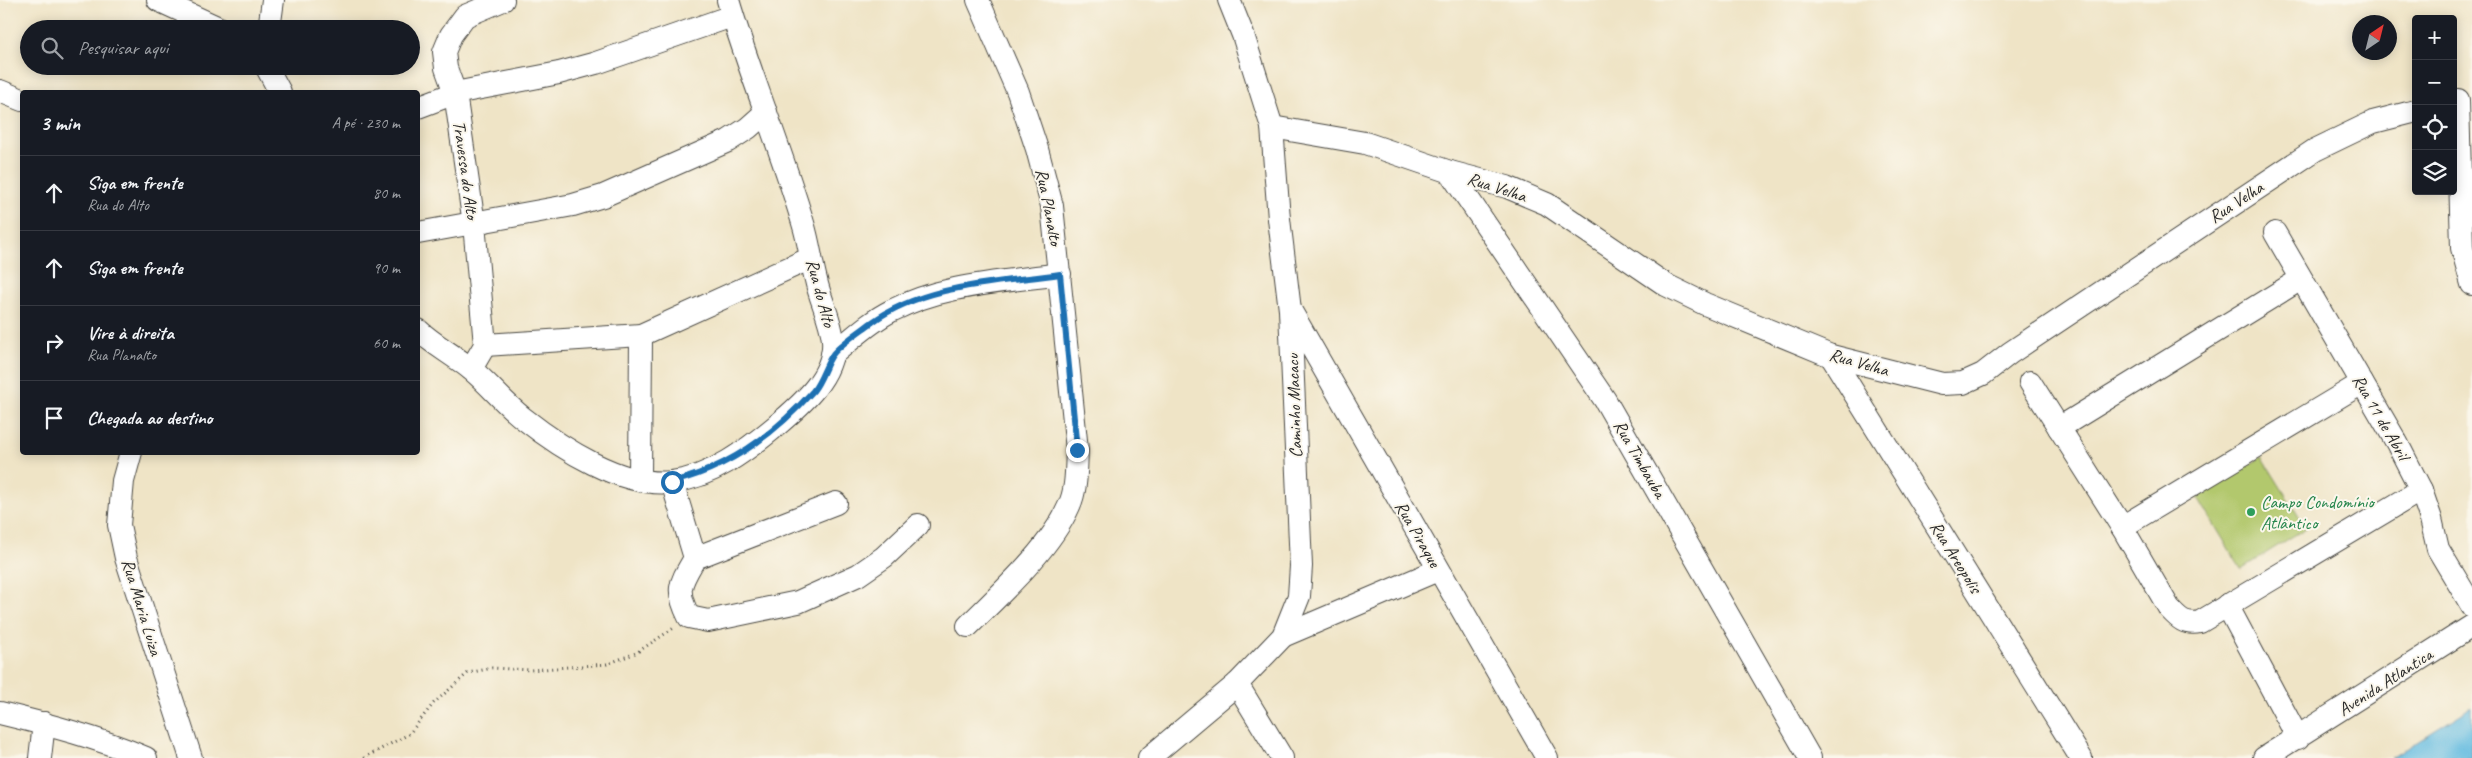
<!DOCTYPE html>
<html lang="pt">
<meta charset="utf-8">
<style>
:root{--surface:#171b24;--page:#20242c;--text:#f1f3f6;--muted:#9ea1a6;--line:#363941}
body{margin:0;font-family:Caveat,sans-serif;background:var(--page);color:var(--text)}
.controls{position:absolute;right:15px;top:15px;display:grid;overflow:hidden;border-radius:5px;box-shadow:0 2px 12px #0003}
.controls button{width:45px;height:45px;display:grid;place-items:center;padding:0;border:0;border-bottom:1px solid var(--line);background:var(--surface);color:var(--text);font:25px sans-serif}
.compass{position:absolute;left:2352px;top:15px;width:45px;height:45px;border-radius:50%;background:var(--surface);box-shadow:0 2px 12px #0003;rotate:35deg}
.stop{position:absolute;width:15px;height:15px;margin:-11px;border:4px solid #1f6fb2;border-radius:50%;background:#fff}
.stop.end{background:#1f6fb2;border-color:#fff;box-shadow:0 1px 5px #0008}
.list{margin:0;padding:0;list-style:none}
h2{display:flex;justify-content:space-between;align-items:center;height:65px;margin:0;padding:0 20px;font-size:21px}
h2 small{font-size:16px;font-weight:400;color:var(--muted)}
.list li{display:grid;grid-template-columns:32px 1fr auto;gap:15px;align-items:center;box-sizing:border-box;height:75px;padding:0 20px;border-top:1px solid var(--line)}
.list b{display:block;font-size:19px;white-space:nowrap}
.list p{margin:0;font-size:16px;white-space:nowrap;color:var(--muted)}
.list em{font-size:16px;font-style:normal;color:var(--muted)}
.icon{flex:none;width:28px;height:28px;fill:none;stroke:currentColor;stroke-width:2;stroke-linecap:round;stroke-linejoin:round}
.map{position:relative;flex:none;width:2472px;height:758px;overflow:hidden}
.search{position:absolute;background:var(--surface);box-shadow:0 2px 12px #0003;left:20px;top:20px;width:400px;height:55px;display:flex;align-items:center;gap:12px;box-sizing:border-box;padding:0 18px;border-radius:28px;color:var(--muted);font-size:19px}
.panel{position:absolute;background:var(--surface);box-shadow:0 2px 12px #0003;left:20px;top:90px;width:400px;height:365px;border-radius:5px}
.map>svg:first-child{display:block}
.green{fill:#b2c86d;stroke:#6e7a4c}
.water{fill:#63bbe0;stroke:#477386}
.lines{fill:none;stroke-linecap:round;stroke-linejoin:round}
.minor-casing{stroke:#484742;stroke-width:24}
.path{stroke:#484742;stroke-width:3;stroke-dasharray:1 4;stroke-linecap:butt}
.minor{stroke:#fff;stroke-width:22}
.route{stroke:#1f6fb2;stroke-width:6}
.leisure-dot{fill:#2e9e5b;stroke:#fbf7ec;stroke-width:2}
.labels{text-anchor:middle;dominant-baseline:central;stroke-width:4;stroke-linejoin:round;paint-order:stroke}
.street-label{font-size:18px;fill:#2b2b2b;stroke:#fbf7ec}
.leisure-label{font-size:18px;fill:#27864d;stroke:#fbf7ec;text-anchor:start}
</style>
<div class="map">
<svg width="2472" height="758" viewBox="0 0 2472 758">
<rect width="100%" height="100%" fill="#fbf7ec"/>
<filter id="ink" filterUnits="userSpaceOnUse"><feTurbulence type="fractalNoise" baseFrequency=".02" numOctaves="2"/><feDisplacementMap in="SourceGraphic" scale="10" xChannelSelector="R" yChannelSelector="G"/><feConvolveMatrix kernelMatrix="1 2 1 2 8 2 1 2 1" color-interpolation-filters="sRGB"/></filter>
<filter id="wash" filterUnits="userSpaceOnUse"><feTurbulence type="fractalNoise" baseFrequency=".0096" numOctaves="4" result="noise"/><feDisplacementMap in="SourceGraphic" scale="20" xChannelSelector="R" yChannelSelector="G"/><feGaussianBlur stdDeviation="1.12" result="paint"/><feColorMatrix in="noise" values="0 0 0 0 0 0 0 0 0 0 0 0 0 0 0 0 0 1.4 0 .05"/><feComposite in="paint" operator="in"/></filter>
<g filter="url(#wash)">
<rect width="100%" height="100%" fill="#efe4c6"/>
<path class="green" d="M2262,457L2306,528L2241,569L2197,496Z"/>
<path class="water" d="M2472,707V758H2391Z"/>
</g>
<g filter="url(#ink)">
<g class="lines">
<g class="minor-casing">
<g id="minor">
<path d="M158,0L221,29"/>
<path d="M269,29L273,0"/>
<path d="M266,66L280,92"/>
<path d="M0,91L22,100"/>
<path d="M2458,100L2462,248L2472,284"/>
<path d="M418,107L455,93L559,73L596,63L732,16"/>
<path d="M1272,127L1365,143L1450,172L1507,187L1547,204L1666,285L1705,304L1831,356L1942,384L1963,383L1983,374L2010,353L2315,150L2373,122L2416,111"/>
<path d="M1450,172L1605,400L1810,758"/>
<path d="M418,233L573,205L603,196L728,141L748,128L766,112"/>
<path d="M2275,233L2397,443L2421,490L2431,519L2438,549L2472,606"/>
<path d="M1292,313L1547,758"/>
<path d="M418,330C434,345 454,355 472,370C490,385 505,404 523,418C561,448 622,488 672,482C712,477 746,451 776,426C801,405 836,375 833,340C831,320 820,299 816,280C811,261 809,242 803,223C781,148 750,75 728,0"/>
<path d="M485,345L641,335L811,258"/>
<path d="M832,355C851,340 869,322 891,311C942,284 1004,282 1060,274"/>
<path d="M1831,356L2081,758"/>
<path d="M471,369L485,345L474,224L455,93L446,68L444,52L451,35L465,16L503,0"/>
<path d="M2030,382L2122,527L2169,608C2179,619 2185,625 2200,622L2421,490"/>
<path d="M2059,428L2301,279"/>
<path d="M131,452L123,481L119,525L126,558L191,758"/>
<path d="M640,480L641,335"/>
<path d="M672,482L695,558C680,584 675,589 689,617L708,621L798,602L858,575L884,557L918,525"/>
<path d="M2122,527L2362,383"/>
<path d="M695,558L836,503"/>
<path d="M2227,605L2298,738"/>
<path d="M968,626C1001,593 1050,549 1069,506C1077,489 1076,468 1077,450L1052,206L1037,149L1018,92L978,0"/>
<path d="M1283,636L1438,570"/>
<path d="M1237,684L1282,758"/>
<path d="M0,713C50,725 99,738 146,758"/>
<path d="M40,758L44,723"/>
<path d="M1149,758L1237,684L1283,636L1299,596L1301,566L1290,310L1279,219L1272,127L1243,35L1229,0"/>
<path d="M2264,758L2472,626"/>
</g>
</g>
<path class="path" d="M364,758L409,734L434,703L468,673L492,668L530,670L607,664L636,653L674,628"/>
<use href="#minor" class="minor"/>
</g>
</g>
<g class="lines" filter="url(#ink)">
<path class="route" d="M672,482C728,468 775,434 813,391C822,380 826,363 833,354C842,343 859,332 871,323C924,284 997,283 1060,274L1077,450"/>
</g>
<circle class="leisure-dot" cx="2251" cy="512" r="5"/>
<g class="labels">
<g class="street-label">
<text transform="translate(466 170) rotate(82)">Travessa do Alto</text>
<text transform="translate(1497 187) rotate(18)">Rua Velha</text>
<text transform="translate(2236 202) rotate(-33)">Rua Velha</text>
<text transform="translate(1049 207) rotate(79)">Rua Planalto</text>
<text transform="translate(821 293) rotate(75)">Rua do Alto</text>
<text transform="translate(1859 362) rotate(16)">Rua Velha</text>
<text transform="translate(1294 406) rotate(-92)">Caminho Macacu</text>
<text transform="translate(2381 417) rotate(60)">Rua 11 de Abril</text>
<text transform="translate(1640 459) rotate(60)">Rua Timbauba</text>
<text transform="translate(1418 534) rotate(60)">Rua Piraque</text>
<text transform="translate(1956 557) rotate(58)">Rua Areopolis</text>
<text transform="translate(142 607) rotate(73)">Rua Maria Luiza</text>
<text transform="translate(2385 682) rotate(-33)">Avenida Atlantica</text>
</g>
<g class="leisure-label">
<text x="2261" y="502">Campo Condomínio<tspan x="2261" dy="21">Atlântico</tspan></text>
</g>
</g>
</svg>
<div class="controls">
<button>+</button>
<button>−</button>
<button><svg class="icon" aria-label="locate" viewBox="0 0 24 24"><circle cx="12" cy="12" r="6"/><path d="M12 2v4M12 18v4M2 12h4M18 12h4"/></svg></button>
<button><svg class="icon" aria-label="layers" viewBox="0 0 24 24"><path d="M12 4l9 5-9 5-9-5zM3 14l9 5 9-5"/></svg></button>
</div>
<svg class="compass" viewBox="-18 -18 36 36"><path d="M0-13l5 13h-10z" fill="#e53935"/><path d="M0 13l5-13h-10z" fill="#9ea1a6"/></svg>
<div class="stop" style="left:672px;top:482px"></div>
<div class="stop end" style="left:1077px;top:450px"></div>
<div class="search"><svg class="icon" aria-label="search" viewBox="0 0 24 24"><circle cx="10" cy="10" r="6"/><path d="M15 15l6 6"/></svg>Pesquisar aqui</div>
<section class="panel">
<h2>3 min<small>A pé · 230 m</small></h2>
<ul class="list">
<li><svg class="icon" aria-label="ahead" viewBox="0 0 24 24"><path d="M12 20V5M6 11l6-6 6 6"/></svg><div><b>Siga em frente</b><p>Rua do Alto</p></div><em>80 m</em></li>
<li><svg class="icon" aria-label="ahead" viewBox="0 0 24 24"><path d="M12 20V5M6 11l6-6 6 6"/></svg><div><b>Siga em frente</b></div><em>90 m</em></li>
<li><svg class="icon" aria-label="right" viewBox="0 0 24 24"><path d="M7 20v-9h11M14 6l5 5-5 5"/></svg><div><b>Vire à direita</b><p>Rua Planalto</p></div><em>60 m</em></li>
<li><svg class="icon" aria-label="arrive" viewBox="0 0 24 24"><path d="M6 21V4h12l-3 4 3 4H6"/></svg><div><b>Chegada ao destino</b></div></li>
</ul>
</section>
</div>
